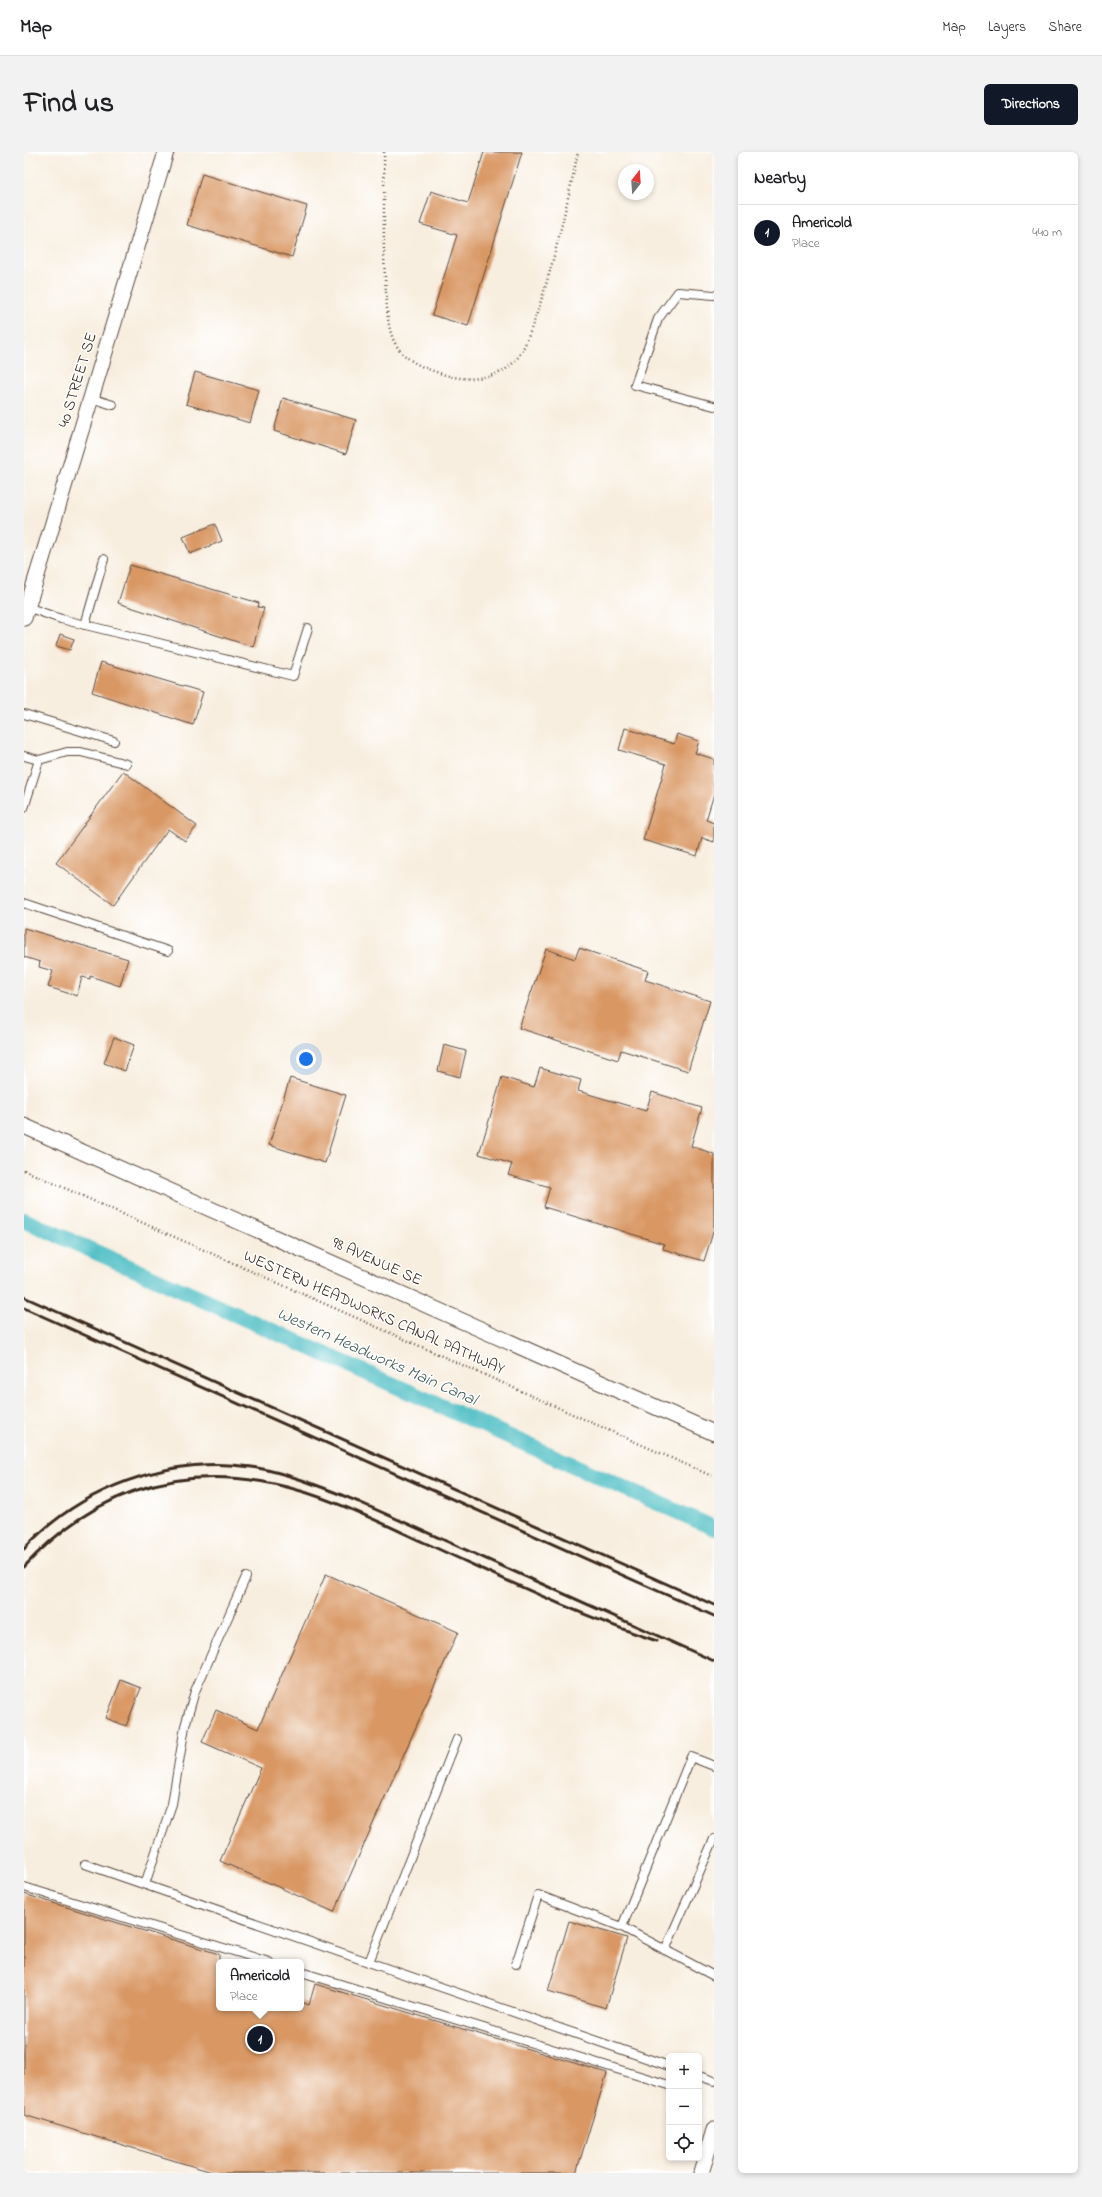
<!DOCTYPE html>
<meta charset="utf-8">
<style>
:root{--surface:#fff;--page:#f2f2f2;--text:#202124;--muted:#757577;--line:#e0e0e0;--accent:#111827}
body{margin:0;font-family:"Indie Flower",sans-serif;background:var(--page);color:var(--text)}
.controls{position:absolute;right:12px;bottom:12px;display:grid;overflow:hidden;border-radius:6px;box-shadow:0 2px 6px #0003}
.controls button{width:36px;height:36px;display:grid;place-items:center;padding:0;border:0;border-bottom:1px solid var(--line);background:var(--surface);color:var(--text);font:20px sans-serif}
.compass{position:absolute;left:594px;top:12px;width:36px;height:36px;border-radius:50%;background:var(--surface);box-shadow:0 2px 6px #0003;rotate:17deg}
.you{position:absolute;left:282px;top:907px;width:14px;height:14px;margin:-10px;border:3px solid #fff;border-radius:50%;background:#1a73e8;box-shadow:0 0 0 6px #1a73e833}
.badge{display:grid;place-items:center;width:26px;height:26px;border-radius:50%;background:var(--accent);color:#fff;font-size:13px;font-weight:700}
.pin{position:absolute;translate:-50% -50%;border:2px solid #fff;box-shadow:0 1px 4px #0006}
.popup{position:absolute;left:192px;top:1807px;width:88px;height:52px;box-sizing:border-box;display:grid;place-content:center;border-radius:6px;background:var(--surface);filter:drop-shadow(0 1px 3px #0005);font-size:13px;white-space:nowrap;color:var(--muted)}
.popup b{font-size:15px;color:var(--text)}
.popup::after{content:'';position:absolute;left:50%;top:100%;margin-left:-8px;border:8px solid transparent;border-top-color:var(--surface)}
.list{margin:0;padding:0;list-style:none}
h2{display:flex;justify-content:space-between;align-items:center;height:52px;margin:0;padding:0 16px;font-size:17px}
h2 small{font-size:13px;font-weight:400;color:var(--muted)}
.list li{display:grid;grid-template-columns:26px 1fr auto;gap:12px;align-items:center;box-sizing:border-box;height:56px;padding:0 16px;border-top:1px solid var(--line)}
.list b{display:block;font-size:15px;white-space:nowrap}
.list p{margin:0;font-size:13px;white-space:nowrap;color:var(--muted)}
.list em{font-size:13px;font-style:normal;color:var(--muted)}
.icon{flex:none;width:22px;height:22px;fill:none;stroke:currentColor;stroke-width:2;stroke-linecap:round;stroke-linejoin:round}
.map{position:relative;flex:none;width:690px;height:2021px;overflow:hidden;border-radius:6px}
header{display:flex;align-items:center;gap:24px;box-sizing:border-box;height:56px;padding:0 20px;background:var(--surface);border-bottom:1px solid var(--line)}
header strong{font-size:19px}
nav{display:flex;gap:22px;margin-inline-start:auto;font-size:14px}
.intro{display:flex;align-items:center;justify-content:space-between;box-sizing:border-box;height:96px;padding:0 24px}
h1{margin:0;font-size:28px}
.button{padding:10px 18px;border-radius:6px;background:var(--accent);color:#fff;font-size:14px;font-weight:700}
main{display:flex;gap:24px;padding:0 24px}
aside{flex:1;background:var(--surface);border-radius:6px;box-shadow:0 2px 6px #0003}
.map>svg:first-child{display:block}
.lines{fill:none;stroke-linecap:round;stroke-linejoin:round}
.canal{stroke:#52c0c6;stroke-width:16}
.building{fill:#d99763}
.lane-casing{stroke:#57473b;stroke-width:10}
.street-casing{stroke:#57473b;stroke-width:17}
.path{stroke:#57473b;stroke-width:2.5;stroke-dasharray:1 3;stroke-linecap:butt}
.lane{stroke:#fff;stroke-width:8}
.street{stroke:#fff;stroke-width:15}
.rail{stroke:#3b2a1e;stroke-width:3}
.labels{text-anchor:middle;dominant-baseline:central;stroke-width:3;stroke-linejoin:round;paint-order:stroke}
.street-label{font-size:16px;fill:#3b2a1e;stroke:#fff}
.water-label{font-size:17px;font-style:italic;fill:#435e59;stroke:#fff}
</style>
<header>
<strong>Map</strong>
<nav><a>Map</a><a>Layers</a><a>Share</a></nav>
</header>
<div class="intro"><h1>Find us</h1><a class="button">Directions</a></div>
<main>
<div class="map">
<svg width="690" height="2021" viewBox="0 0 690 2021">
<rect width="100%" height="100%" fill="#fff"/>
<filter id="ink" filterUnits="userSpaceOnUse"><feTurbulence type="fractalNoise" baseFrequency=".025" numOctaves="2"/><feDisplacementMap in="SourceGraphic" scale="8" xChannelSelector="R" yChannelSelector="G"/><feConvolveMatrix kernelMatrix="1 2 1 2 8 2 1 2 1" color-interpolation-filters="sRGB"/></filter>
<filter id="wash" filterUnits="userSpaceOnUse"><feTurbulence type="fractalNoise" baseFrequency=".012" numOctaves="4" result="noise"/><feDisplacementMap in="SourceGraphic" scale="16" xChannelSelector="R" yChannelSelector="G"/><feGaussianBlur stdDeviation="0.9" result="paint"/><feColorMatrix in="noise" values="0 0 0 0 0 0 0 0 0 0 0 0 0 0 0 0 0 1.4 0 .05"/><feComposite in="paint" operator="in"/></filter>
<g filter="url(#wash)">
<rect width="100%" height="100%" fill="#f8eedf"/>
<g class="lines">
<path class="canal" d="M0,1068L690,1376"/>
</g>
<g id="blocks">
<g class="building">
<path d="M460,0H498L444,174L408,163L433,83L396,72L407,39L444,51Z"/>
<path d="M178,22L283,54L268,105L163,73Z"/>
<path d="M171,220L235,238L226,271L162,252Z"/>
<path d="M259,246L332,268L322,302L250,279Z"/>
<path d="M191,372L198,389L166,402L159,385Z"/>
<path d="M106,413L235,451L234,455L240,456L229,495L94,451Z"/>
<path d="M36,482L50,487L46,498L32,494Z"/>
<path d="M77,510L179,540L169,573L68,540Z"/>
<path d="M601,576L650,592L653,582L675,589L671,601L690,607V642L682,668L690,671V690L678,686L673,704L619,688L642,612L595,598Z"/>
<path d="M99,619L173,674L161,689L144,677L89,753L32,711Z"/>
<path d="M0,776L104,807L96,834L66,824V827L58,825L53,844L24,835L29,819L15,815L16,810L0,805Z"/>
<path d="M555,796L624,819L621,828L686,849L664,919L597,898L594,908L495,876L522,797L551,807Z"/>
<path d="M90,885L110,893L101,919L80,911Z"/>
<path d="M420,893L442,899L436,925L414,919Z"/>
<path d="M516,916L557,928L554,939L622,959L628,940L678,956L667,994L690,1002V1077L680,1109L639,1097L640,1092L520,1055L526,1035L484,1023L488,1012L455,1002L478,925L510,935Z"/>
<path d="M266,926L322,943L301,1011L245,993Z"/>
<path d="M302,1422L434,1480L310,1760L196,1709L237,1616L178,1590L192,1558L234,1577Z"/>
<path d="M97,1528L117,1536L102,1574L82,1566Z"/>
<path d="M0,1742L195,1802V1856H277V1850L285,1853L291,1832L583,1921L552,2021H191L0,1963Z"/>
<path d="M545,1769L603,1786L582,1856L524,1839Z"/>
</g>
</g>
</g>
<g filter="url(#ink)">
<use href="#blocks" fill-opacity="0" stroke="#57473b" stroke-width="1"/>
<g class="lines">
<g class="lane-casing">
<g id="lane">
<path d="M690,143L654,140L634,167L611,233L690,254"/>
<path d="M67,246L89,253"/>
<path d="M3,455L37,467L269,524L284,476"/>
<path d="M61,473L80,407"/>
<path d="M0,562L90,589"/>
<path d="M0,604L15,608L43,600H57L103,612"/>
<path d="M0,656L15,608"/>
<path d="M0,751L144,799"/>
<path d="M61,1712L645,1914"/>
<path d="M121,1732L148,1652L161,1574L171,1539L222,1425"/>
<path d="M0,1735L245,1810"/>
<path d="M598,1775L690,1824"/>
<path d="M641,1798L690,1687"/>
<path d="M345,1810L433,1587"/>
<path d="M492,1812L514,1743L598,1775L667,1605L690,1614"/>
<path d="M277,1820L645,1933"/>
<path d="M675,1924L690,1929"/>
</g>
</g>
<g class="street-casing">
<g id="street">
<path d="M0,466L142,0"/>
<path d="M0,974L690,1281"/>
<path d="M677,2021L690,1978"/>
</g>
</g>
<g class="path">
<path d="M360,0C361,46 358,93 362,139C363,155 363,172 369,187C379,210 402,217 425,224C444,229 473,227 488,212C500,201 505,182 511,167C530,112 542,56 554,0"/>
<path d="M0,1018L690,1325"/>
</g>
<use href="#lane" class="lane"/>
<use href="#street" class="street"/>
<g class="rail">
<path d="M0,1145L690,1453"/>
<path d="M0,1156L690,1464"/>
<path d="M0,1397C56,1336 145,1303 228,1315C265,1321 300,1336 335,1350L690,1509"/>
<path d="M0,1415C68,1341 150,1311 250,1332C302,1343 351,1368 399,1390C476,1425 553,1463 633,1489"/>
</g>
</g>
</g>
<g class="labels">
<g class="street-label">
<text transform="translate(54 228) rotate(-73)">40 STREET SE</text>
<text transform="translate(353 1110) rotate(24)">98 AVENUE SE</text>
<text transform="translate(350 1161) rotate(24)">WESTERN HEADWORKS CANAL PATHWAY</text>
</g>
<g class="water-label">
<text transform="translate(353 1205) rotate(24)">Western Headworks Main Canal</text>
</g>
</g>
</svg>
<div class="controls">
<button>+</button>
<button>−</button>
<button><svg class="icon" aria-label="locate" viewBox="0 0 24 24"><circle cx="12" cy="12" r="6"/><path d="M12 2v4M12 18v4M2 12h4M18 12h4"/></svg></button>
</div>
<svg class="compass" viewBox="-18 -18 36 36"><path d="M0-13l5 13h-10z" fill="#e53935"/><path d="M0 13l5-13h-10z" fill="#757577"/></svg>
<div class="you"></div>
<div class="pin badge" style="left:236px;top:1887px">1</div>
<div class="popup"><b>Americold</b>Place</div>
</div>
<aside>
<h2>Nearby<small></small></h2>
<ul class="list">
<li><span class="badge">1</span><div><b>Americold</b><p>Place</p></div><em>440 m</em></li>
</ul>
</aside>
</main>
